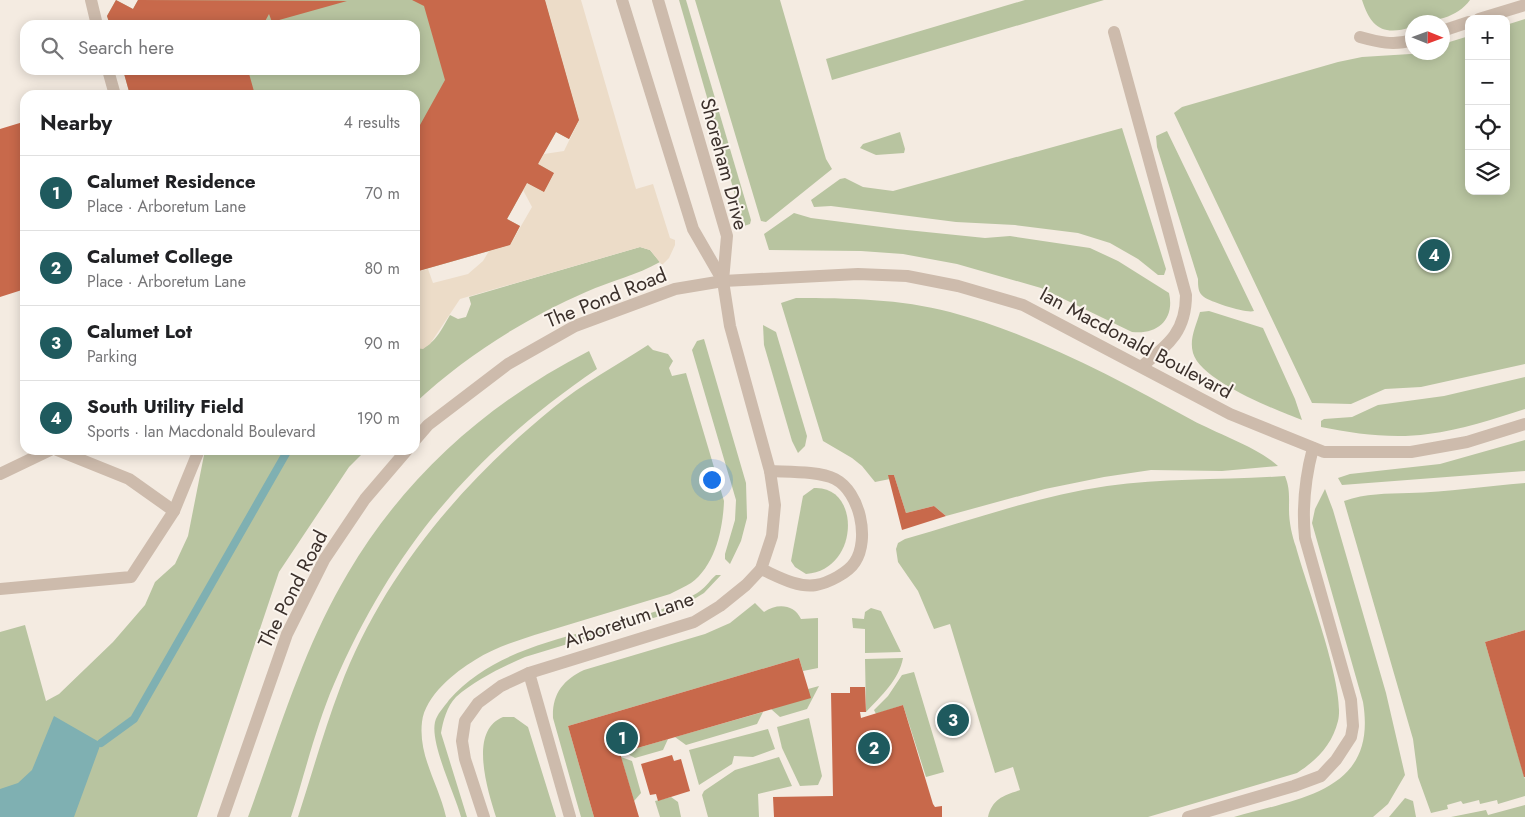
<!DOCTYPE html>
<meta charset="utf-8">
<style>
:root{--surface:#fff;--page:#f2f2f2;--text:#202124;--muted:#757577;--line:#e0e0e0;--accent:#1f5a5e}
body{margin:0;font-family:Jost,sans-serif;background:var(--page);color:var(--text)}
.controls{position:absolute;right:15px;top:15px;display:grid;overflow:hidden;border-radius:10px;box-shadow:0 2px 12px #0003}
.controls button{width:45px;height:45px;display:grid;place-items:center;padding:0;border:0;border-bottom:1px solid var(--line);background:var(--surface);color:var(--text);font:25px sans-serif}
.compass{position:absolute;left:1405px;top:15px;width:45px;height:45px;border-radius:50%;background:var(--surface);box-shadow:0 2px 12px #0003;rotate:91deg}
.you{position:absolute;left:711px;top:479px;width:18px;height:18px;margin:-12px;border:4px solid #fff;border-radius:50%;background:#1a73e8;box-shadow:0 0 0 8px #1a73e833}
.badge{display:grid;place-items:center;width:32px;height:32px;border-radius:50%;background:var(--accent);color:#fff;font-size:16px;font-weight:700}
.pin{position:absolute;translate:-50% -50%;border:2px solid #fff;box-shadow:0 1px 5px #0006}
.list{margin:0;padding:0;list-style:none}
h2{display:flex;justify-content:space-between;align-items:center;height:65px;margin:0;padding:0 20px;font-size:21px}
h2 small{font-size:16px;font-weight:400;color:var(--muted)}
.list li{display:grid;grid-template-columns:32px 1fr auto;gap:15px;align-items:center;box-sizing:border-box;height:75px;padding:0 20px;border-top:1px solid var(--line)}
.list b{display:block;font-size:19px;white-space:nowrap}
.list p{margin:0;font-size:16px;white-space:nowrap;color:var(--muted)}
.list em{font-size:16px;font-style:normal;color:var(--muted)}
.icon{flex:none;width:28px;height:28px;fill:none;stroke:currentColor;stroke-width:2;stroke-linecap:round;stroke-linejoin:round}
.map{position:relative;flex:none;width:1525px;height:817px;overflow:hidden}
.search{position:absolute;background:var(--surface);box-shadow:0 2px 12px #0003;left:20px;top:20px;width:400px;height:55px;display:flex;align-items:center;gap:12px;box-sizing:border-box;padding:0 18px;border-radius:15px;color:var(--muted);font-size:19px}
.panel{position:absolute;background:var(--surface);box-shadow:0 2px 12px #0003;left:20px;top:90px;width:400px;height:365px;border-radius:15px}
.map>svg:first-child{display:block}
.green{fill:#b8c4a0}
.plaza{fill:#ecdcc8}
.water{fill:#7fb0b2}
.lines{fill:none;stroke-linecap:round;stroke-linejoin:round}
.stream{stroke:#7fb0b2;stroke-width:8}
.building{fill:#c8694b}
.minor{stroke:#cdbbac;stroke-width:12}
.labels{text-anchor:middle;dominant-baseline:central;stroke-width:4;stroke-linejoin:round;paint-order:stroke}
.street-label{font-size:20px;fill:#3b302b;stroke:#fbf5ee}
</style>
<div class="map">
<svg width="1525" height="817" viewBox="0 0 1525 817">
<rect width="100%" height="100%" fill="#f4ebe1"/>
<g class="green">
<path d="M116,0L133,9L138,0H545L579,120L569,139L556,132L538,163L554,173L544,192L527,183L507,219L520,226L510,245L415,272V95H130L123,70H415V25H110L107,16Z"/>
<path d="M679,0H686L751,220L750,224L744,226Z"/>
<path d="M695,0H780L826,159L832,169L766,222L761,221Z"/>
<path d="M1025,0H1104L832,80L826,59Z"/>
<path d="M1362,0H1470C1457,18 1434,22 1412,22V27C1383,36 1371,28 1362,0Z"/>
<path d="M1525,19V364L1421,387L1385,389L1351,404L1312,403L1174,113L1182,107L1338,62L1362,57L1442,52L1443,44L1469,36V191H1506V25Z"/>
<path d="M1122,128L1166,269L1164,275H1158L1138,259L1110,243L1078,233L1015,225L956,222L831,206L814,207L811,200L840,179L845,178L863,187L893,191Z"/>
<path d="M1167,131L1254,311C1247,314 1211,302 1204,297C1198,293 1198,286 1198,279L1157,147L1156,136Z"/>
<path d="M900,132L905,149L904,153L876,155L860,148L863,144Z"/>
<path d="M794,213L811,218L897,229L985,238L1010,236L1090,248L1118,261L1169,293C1175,319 1158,335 1132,332L1041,288L957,264L903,254L861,251L769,250L764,234Z"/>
<path d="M640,247L650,250L660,262C637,275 611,281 586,292C524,319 464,357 415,403V348C433,350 442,328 450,315L458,319L466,317L471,304L469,297Z"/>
<path d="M796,298C847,298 901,299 950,312C1036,335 1114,377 1192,420C1218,434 1257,447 1278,466L1222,471L1151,470L1104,477L1045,489L946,516L934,506L906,513L894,475H889L890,479L875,482L862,466L852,458L823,441L781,303Z"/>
<path d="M1209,311L1263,328L1295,399L1302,420C1276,410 1201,381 1193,353C1189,339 1196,326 1200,312Z"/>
<path d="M763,325L776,332L807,436L805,446L798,453L792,441L764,345Z"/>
<path d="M704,339L746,483L747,518L741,541L730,564L725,559V554L735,520L736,500L692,350L697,341Z"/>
<path d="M648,345L653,350L668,354L673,361L669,368L672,376L686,373L724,501C723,529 715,566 691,583C685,587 677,590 670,594C634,605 597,616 561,627C532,636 501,644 475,660C455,672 425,696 422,722C418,756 439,785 446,817H298C312,774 324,730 340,688C382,576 462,482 553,408C582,384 617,365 648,345Z"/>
<path d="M589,351L597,369C475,452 393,547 334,684C316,726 305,773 291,817H248C278,735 303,648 348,573C405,476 489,402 589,351Z"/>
<path d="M1525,377V409C1494,419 1461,430 1428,434C1393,439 1356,434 1321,427V421L1324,419L1352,417L1378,405L1444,396Z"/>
<path d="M1525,440V471L1342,485L1338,478L1350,474L1440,464Z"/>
<path d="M205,450H366L349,467L279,572L197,817H0V632L25,625L46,701L59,694L113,642L145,605L155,582L175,564L188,536Z"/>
<path d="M1285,476C1290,488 1289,497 1289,510C1289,522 1292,536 1296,547C1306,585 1346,688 1338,721C1332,745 1317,760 1297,773L1148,817H988C992,799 1004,795 1020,790L1013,767L995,773L950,624L934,629L918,591L898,562L896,549L898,543L905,539C971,520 1039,496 1107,486C1166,478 1225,480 1285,476Z"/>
<path d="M1525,483V630L1485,642L1525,779V796L1498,804L1497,800L1480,804L1479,800L1463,804L1461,801L1447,805L1448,809L1431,813L1418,777L1413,739L1344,501C1366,493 1386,494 1409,493C1448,492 1486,486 1525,483Z"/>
<path d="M814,488C861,485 860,570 806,574L795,567L791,561L803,496Z"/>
<path d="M1325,489L1333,510L1386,693L1405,775L1388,804L1373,817H1234C1299,798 1378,792 1363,702L1312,523L1315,509Z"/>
<path d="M716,575H721L704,593L673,612L525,657C502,667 475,680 456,697C447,706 443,721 441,733L467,817H461C455,794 430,744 435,722C437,714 444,707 449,700C503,638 598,635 670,606C679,602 692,597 700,591C706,587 710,580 716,575Z"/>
<path d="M755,603L764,612C777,603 794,604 801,619L818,618V668L803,671L799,658L568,726L594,817H581L553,718C552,694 563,680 584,670L705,634L730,623Z"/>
<path d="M871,608L881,611L901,652L865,653V629L853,628L852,618L864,619L865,612Z"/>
<path d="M903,658C899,680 881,696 866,712L865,659Z"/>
<path d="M914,672L944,772L926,777L903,705L876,714L874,710L888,696L902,675Z"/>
<path d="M819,686L807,709L780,717L771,709L808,689Z"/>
<path d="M763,712L757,724L686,745L675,737Z"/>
<path d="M503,717H514L528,727L556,817H496C488,791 468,731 503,717Z"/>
<path d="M809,718L822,776L818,785L800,786L782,748L777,727Z"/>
<path d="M768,729L775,749L753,757L734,756L732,764L699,785L689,750Z"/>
<path d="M668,739L663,750L635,758L624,752Z"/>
<path d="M621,757L632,761L641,793L634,801Z"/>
<path d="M779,757L792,786L758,794L759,817H708L702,795L704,791L735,770Z"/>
<path d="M671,797L678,802L681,817H660L655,801Z"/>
<path d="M1405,798L1413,801L1416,817H1389Z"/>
<path d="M1525,805V817H1451L1486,810L1488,815Z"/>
</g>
<path class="plaza" d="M545,0H581L636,189L653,184L670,238L675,240V245L669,258L662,265L650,250L640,247L460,299L430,344L423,349L415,348V272L428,269L433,283L468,274L483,261L489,251L510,245L532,207L523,190L527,183L544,192L554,173L538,164L544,154L564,151L579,120Z"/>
<path class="water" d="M54,716L101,743L74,817H0V789L18,783L32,770Z"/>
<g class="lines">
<path class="stream" d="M101,743L134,719L288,450"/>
</g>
<g class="building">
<path d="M116,0L133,9L138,0L347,1L272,22L269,14L263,25H110L107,16Z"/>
<path d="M412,0H545L579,120L569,139L556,132L538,164L554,173L544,192L527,183L507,219L520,226L510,245L415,272V116H417L420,125L445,80L424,6Z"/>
<path d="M123,70H248L255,95H130Z"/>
<path d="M25,115V289L0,297V129L23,122L21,116Z"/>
<path d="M888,475H894L906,513L934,506L946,516L902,530Z"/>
<path d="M1525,630V777H1524L1485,642Z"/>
<path d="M799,658L811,698L620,753L639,817H594L568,726Z"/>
<path d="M850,687H865L866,712H860L861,718L903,705L933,804L935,807L942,806V817H774L773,797L833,796L831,693H850Z"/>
<path d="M672,755L674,761L681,759L690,791L658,801L656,794L650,795L641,764Z"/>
</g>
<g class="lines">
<g class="minor">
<path d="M91,0L97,25"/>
<path d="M622,0L693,229L723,281"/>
<path d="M1479,19L1525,5"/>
<path d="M1442,31L1469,22"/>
<path d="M1114,32L1186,295C1186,332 1168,345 1142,366"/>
<path d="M1360,37C1378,42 1394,46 1412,40"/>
<path d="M108,70L115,95"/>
<path d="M415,440L428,425L508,364L575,326L675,289L723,281L858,274L907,276L958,286L1023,305L1230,414L1324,452H1411L1467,442L1525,424"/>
<path d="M57,450L129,479L174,511"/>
<path d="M0,474L50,450"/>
<path d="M761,569C777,576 797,588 816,585C828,583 848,573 855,562C870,539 860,492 835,479C819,471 788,472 770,471"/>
<path d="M0,589L131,577L174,511L199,450"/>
<path d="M529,673L570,817"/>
<path d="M223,817L287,634L324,560L365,499L407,450"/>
<path d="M484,817L465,759L462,741L465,721L478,703L501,686L529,673L694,622L720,606L746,585L761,569L772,536L775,505L770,471L730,326L723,281L727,236L658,0"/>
<path d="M1188,817L1294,786L1321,776L1336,760L1351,737L1353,726L1351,700L1305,538C1302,507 1305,478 1313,448"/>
</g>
</g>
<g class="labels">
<g class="street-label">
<text transform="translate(724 164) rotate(75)">Shoreham Drive</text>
<text transform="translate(606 298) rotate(-22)">The Pond Road</text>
<text transform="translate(1136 343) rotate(28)">Ian Macdonald Boulevard</text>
<text transform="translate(293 589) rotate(-63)">The Pond Road</text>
<text transform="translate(629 620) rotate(-19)">Arboretum Lane</text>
</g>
</g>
</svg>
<div class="controls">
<button>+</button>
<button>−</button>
<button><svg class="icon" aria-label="locate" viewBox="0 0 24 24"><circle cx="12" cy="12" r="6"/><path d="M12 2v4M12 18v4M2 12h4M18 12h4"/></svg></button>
<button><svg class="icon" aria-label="layers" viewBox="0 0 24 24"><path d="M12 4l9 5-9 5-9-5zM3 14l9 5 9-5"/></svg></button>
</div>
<svg class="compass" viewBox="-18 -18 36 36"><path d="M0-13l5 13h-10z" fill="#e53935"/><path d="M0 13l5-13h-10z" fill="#757577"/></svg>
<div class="you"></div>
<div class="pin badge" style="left:622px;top:738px">1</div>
<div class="pin badge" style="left:874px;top:748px">2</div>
<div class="pin badge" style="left:953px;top:720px">3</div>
<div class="pin badge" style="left:1434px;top:255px">4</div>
<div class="search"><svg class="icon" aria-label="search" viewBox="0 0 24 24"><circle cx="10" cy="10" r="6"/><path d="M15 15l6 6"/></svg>Search here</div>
<section class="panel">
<h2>Nearby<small>4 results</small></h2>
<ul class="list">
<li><span class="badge">1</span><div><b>Calumet Residence</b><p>Place · Arboretum Lane</p></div><em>70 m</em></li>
<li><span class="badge">2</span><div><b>Calumet College</b><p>Place · Arboretum Lane</p></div><em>80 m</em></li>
<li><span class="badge">3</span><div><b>Calumet Lot</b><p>Parking</p></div><em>90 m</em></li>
<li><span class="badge">4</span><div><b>South Utility Field</b><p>Sports · Ian Macdonald Boulevard</p></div><em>190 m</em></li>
</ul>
</section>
</div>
